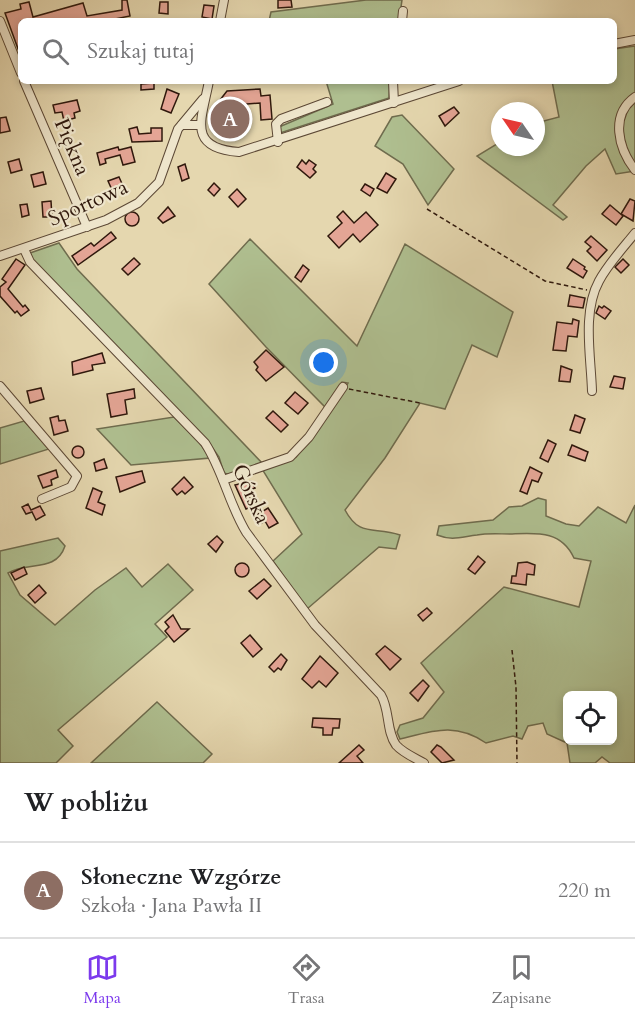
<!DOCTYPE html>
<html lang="pl">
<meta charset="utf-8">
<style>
:root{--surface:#fff;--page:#f2f2f2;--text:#202124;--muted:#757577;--line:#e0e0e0;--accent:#7c3aed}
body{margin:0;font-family:Cardo,serif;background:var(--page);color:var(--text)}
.controls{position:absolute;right:18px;bottom:18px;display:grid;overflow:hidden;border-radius:9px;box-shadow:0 3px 9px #0003}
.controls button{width:54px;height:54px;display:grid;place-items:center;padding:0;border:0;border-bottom:2px solid var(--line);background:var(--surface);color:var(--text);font:30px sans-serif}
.compass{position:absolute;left:491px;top:102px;width:54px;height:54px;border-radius:50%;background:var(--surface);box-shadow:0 3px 9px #0003;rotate:304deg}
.you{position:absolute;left:324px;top:363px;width:21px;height:21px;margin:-15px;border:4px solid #fff;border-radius:50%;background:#1a73e8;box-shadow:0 0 0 9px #1a73e833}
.badge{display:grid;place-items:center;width:39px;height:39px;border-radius:50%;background:var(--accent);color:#fff;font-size:20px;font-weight:700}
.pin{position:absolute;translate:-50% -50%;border:3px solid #fff;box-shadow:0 2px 6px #0006}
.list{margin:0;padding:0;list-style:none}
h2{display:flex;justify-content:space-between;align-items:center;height:78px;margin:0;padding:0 24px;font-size:26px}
h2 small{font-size:20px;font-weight:400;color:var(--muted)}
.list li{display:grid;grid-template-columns:39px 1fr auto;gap:18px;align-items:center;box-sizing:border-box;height:96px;padding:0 24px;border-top:2px solid var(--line)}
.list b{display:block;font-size:22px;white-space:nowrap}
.list p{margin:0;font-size:20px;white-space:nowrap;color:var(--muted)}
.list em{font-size:20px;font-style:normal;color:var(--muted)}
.icon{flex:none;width:33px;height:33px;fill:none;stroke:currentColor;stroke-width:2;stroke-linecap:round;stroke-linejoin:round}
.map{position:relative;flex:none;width:635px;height:763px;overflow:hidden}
.search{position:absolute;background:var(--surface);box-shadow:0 3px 9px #0003;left:18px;right:18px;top:18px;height:66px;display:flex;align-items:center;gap:15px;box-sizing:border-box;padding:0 21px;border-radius:9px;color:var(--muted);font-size:22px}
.sheet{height:174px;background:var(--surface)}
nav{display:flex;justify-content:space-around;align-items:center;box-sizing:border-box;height:84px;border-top:2px solid var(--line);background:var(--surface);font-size:16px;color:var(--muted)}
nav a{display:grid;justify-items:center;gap:3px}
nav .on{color:var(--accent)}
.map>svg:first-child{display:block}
.green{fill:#afbf90;stroke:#6f6c4e;stroke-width:1.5;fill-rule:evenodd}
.building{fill:#e4a595;stroke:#2f180c;stroke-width:1.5}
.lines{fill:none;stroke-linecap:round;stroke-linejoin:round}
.minor-casing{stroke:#5c4835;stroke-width:10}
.path{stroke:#2f180c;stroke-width:1.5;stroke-dasharray:4.5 3;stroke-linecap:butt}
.minor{stroke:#eee5cb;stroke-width:8}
.labels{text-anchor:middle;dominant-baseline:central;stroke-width:4.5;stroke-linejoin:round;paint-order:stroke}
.street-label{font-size:21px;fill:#2f180c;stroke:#eee5cb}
</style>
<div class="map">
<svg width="635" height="763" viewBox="0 0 635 763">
<rect width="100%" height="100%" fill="#e5d7af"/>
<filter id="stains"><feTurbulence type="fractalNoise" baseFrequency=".00333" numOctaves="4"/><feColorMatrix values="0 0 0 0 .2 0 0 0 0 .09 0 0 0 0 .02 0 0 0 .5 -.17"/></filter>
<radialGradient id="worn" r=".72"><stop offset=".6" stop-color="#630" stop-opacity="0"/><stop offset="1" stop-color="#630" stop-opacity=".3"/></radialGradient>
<g class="green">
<path d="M366,0H402L399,21H269L271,12Z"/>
<path d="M635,46V171L616,174L605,149L586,166L553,205L567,217L563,220L477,156L500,142V147H536V123L559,117L552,81H614V49Z"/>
<path d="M326,81H390L389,98L280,133L279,127L333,104Z"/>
<path d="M402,115L454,169L428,205L403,164L375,146L392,117Z"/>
<path d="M250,239L357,346L405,244L513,312L497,357L472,345L445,409L420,403L385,458L345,510C360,538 374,526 400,535L396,549L379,547L307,609L273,561L302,534L262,469L296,457L326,418L348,383L342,382L325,407L266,347L209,284Z"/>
<path d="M59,243L77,269L263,464L230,475L224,473L219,457L207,440L32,260L30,253Z"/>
<path d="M174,417L197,439L210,458L131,465L97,429Z"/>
<path d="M24,421L49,449L0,464V428Z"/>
<path d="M538,498L546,500V516L566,524L579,526L598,507L626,523L635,505V763H610L602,757L595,763H570L567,743L547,734L543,723L528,726L522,739L513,736L486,743C455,722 433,731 400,739L397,732L400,725L423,718L444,692L421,663L504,587L579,607L591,561L574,558C561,530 537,533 510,534C499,534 488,533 477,535C461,537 452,541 437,535L439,526L493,520L509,507L522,506ZM568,696H612V740H568Z"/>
<path d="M58,538L65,546C56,573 28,561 8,573L20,595L55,625L95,590L126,568L142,587L168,564L193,590L155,624L167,637L58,730L73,746L56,763H0V551Z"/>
<path d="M157,702L212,754L203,763H91Z"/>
</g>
<g class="building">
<path d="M122,0H127L130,16L105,21H21V57L5,13L21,9L20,4L29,2L33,17L83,3L87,16L122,10Z"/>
<path d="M278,0H291L292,7L278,8Z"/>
<path d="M160,2H168V14L159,13Z"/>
<path d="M204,5L214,6L212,19L202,17Z"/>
<path d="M154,83V89L141,90V84Z"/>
<path d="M167,89L179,94L171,113L161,109Z"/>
<path d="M260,89L261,96L270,95L272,119L261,120L260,103L235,105L237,131L225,132L224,108H221L220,100L227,91Z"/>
<path d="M77,100L80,111L74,113L75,118L64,121L62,112L55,113L53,105Z"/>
<path d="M454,107L459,113L445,126L439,116Z"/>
<path d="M6,117L10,131L0,133V118Z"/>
<path d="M137,127L139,134L151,133V128H162V141L132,142L129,129Z"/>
<path d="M118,147L119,150L131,147L135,162L123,165L120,155L105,159L106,163L100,165L97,153Z"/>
<path d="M19,159L22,170L11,173L8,162Z"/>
<path d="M302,160L306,164L309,160L316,165L313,169L316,172L310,178L297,167Z"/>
<path d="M185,164L189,178L182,181L178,167Z"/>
<path d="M43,172L46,184L34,187L31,175Z"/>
<path d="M386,173L396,179L387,193L377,188Z"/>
<path d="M119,177L124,188L113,192L108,181Z"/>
<path d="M214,183L220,189L214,196L208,190Z"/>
<path d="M365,184L374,189L370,196L361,190Z"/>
<path d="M237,189L246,199L238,207L229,197Z"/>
<path d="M630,199L635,201L633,221L621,214Z"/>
<path d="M51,201L52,217H43L42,202Z"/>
<path d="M27,204L29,215L22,217L20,205Z"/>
<path d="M610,205L623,216L616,225L602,214Z"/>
<path d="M168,207L175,216L163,223L158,218Z"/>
<path d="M343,211L354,223L366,212L378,225L360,242L353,234L339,248L328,236L342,223L337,217Z"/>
<circle cx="132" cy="219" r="7"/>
<path d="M111,232L116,238L78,265L72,256L91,243L94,246Z"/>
<path d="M591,236L607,250L597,261L587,251L591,247L585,242Z"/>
<path d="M134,258L140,264L128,275L122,269Z"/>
<path d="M16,259L25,265L8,289L23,307L25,305L29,310L21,316L17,311L15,313L0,296V287L6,282L2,279Z"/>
<path d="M573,259L585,267L584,269L587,271L583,278L567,268Z"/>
<path d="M623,259L629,265L621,273L615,267Z"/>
<path d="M303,265L309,270L301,282L295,277Z"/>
<path d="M570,295L585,298L583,308L568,306Z"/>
<path d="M599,306L602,308L604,306L611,311L605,319L596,313Z"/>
<path d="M573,319L579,321L577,337L568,336L566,351L553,350L557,322L572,324Z"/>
<path d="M266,350L284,367L266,381L256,370L258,367L254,362Z"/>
<path d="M102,353L105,363L92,365L93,370L73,375L72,362Z"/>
<path d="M561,366L572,370L570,382L559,381Z"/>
<path d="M614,376L625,378L623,389L610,387Z"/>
<path d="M41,388L44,399L30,403L27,391Z"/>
<path d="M134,389L135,398L125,400L127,414L111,417L107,394Z"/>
<path d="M295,392L308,403L298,414L285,403Z"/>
<path d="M273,411L288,425L281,432L266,418Z"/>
<path d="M575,415L585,419L580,433L570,430Z"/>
<path d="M58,416L59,421L65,420L68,431L54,435L50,418Z"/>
<path d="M548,440L556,444L548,462L540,458Z"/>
<path d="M572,445L588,452L585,461L568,455Z"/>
<circle cx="78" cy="452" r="6"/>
<path d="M104,459L107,468L96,471L94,463Z"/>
<path d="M530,467L542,473L538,482L532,480L527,494L520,491Z"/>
<path d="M56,470L58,477L51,480L52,485L43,488L38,476Z"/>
<path d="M142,471L145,482L120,492L116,477Z"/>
<path d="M184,477L193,487L185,494L182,491L177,495L172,489Z"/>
<path d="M251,481L255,488L247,491L253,506L246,509L235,485Z"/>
<path d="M93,488L102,492L98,502L105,505L102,515L86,508Z"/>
<path d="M28,504L31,510L40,506L45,515L36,520L32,512L26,514L22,507Z"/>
<path d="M268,508L278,523L269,528L265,521L260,524L255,516Z"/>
<path d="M217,536L223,542L216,552L208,544Z"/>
<path d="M478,556L485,562L475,574L468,569Z"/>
<path d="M527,562L535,565L534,575L527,574L526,585L511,583L512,576H516L518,563Z"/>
<circle cx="242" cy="570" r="7"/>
<path d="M24,567L27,574L15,580L11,573Z"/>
<path d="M264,579L271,586L257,599L249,591Z"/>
<path d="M39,585L46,593L35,603L28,595Z"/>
<path d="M427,608L432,613L423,621L418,615Z"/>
<path d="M173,615L181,629H189L174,642L165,631L169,627L165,622Z"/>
<path d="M250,635L262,649L253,657L241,643Z"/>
<path d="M385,646L401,659L390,670L376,654Z"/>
<path d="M281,654L287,660L281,670L278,668L274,672L269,667Z"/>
<path d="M320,656L338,673L326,687L319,681L312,688L302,679Z"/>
<path d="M423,680L429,686L418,701L410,693Z"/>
<path d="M313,718L340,719L339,728H333L332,735H323V728L312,727Z"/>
<path d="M359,745L364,750L357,756L363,763H339Z"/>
<path d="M437,745L441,747L454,760L442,763L431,752Z"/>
</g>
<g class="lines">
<g class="minor-casing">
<g id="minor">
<path d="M0,21L21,73"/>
<path d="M220,21L224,0"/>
<path d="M402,21L403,11"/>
<path d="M614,44L635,40"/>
<path d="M24,81L87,227"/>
<path d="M209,81C202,119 186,148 239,152L459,81"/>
<path d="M393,81L394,103"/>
<path d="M635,97C610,115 618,148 635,170"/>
<path d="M182,125H201"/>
<path d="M278,142L276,124L281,119L327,102"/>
<path d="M24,249L30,262L205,443C223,471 229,504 246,532L315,625L381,695C390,710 386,731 396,745C403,753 415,758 424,763"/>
<path d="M0,256L106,220L138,203L159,182L178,129L203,99"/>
<path d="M0,386L77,476L71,487L42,499"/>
<path d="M592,391C591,357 582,312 599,281C608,264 623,248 635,233"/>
<path d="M223,480L290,457L309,437L343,387"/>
</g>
</g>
<g class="path">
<path d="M427,209L545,281L587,290"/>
<path d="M349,389L420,403"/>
<path d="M512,650L516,687L517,763"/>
</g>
<use href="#minor" class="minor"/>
</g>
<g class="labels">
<g class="street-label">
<text transform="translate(72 147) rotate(67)">Piękna</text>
<text transform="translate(88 203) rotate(-24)">Sportowa</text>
<text transform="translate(251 494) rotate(66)">Górska</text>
</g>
</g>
<rect width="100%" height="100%" filter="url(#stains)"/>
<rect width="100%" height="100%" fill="url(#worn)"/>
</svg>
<div class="controls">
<button><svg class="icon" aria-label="locate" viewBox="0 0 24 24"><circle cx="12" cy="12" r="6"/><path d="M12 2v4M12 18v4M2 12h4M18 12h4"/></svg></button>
</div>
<svg class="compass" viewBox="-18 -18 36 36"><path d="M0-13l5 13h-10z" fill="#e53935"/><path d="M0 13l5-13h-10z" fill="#757577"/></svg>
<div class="you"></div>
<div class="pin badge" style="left:230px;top:119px;background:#8d6e63">A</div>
<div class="search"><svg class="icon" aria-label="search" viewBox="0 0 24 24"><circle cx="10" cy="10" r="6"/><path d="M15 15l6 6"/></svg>Szukaj tutaj</div>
</div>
<section class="sheet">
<h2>W pobliżu<small></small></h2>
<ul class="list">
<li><span class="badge" style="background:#8d6e63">A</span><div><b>Słoneczne Wzgórze</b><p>Szkoła · Jana Pawła II</p></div><em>220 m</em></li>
</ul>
</section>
<nav>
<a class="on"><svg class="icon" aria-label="map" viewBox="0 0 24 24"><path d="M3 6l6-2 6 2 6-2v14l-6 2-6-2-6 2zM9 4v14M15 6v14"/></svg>Mapa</a>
<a><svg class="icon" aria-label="directions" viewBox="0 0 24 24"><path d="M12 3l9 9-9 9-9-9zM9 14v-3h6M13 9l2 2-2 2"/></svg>Trasa</a>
<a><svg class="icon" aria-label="saved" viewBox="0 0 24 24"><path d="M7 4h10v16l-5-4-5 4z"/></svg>Zapisane</a>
</nav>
